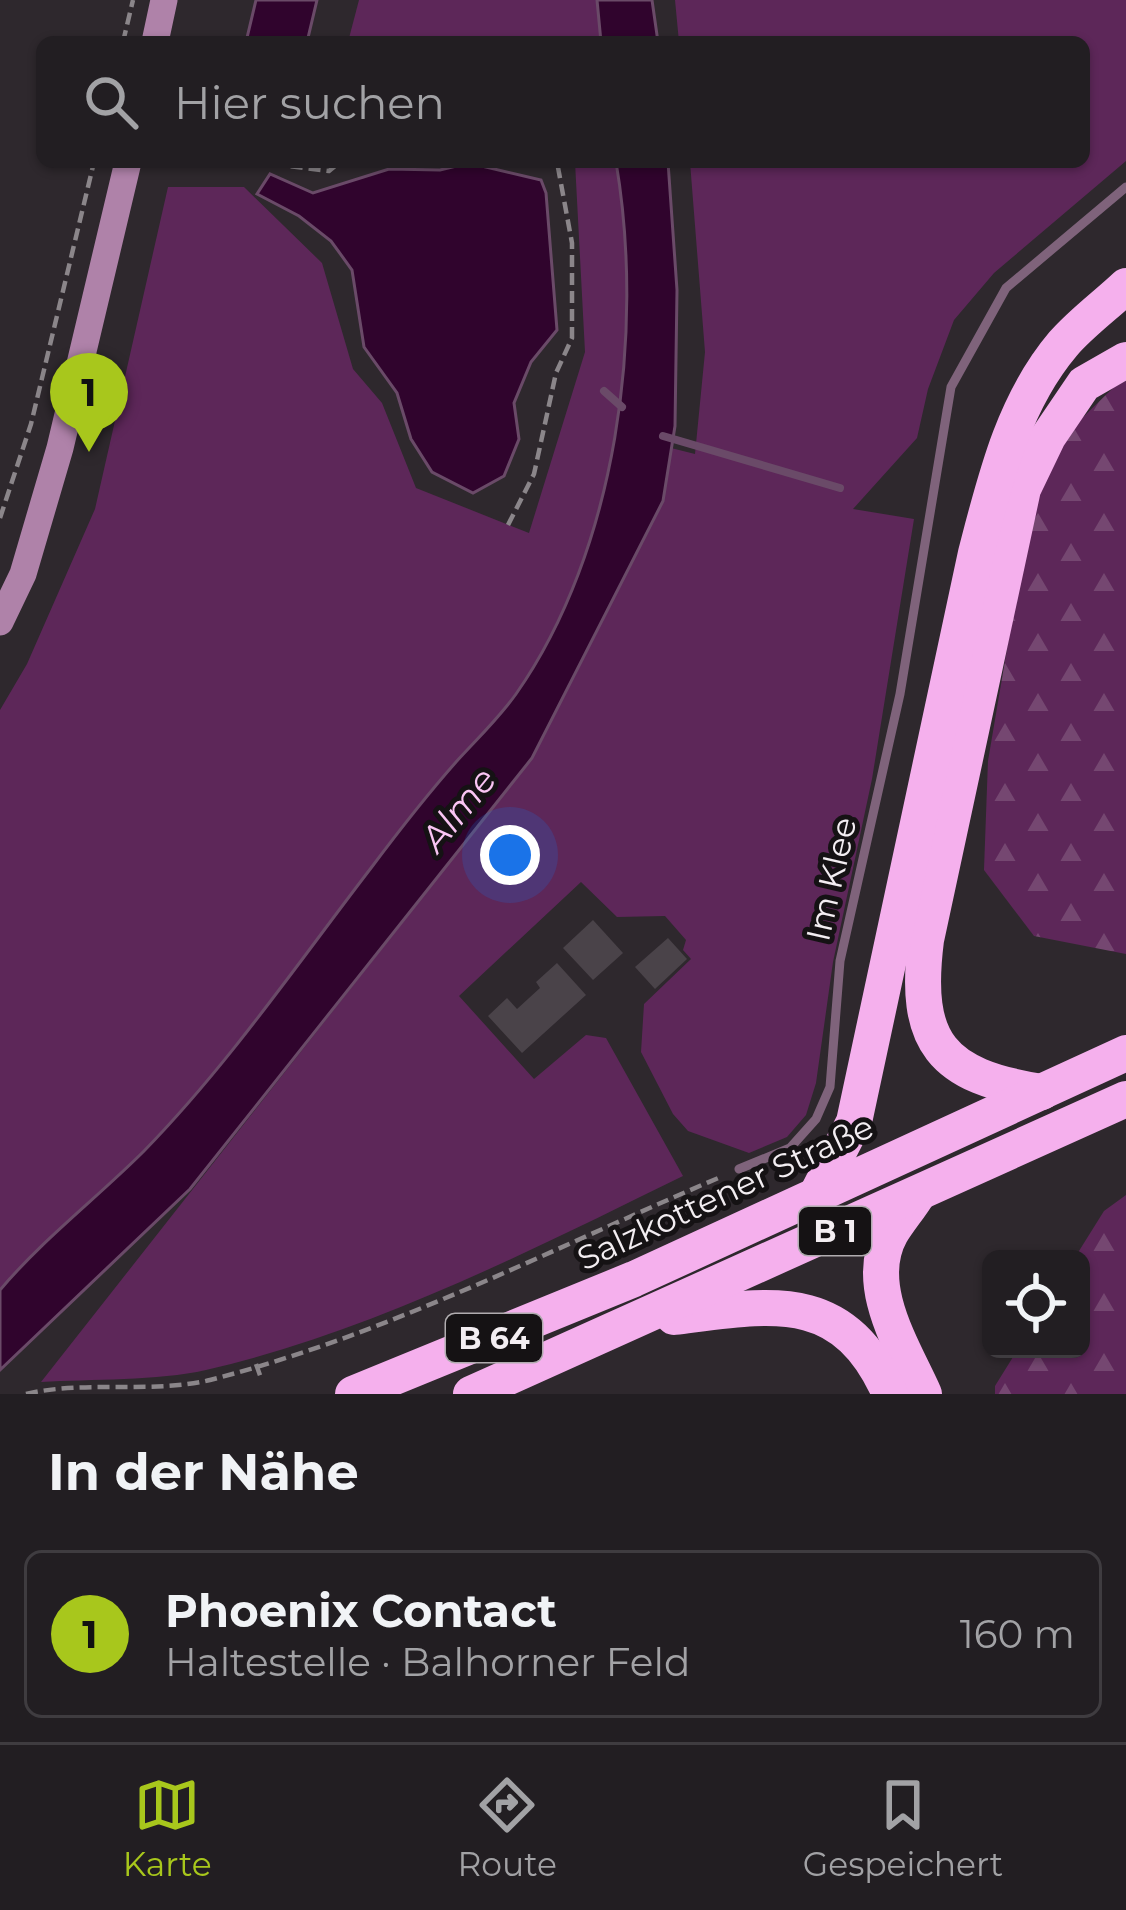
<!DOCTYPE html>
<html lang="de">
<meta charset="utf-8">
<style>
:root{--surface:#221e22;--page:#2a272a;--text:#f1f3f6;--muted:#a2a2a5;--line:#3f3c40;--accent:#a8c71c}
body{margin:0;font-family:Montserrat,sans-serif;background:var(--page);color:var(--text)}
.controls{position:absolute;right:36px;bottom:36px;display:grid;overflow:hidden;border-radius:18px;box-shadow:0 3px 9px #0004}
.controls button{width:108px;height:108px;display:grid;place-items:center;padding:0;border:0;border-bottom:3px solid var(--line);background:var(--surface);color:var(--text);font:60px sans-serif}
.you{position:absolute;left:510px;top:855px;width:42px;height:42px;margin:-30px;border:9px solid #fff;border-radius:50%;background:#1a73e8;box-shadow:0 0 0 18px #1a73e833}
.badge{display:grid;place-items:center;width:78px;height:78px;border-radius:50%;background:var(--accent);color:#111;font-size:39px;font-weight:700}
.pin{position:absolute;translate:-50% -99px;filter:drop-shadow(0 3px 6px #0008)}
.pin::after{content:'';position:absolute;top:63px;width:42px;height:36px;background:inherit;clip-path:polygon(0 0,100% 0,50% 100%)}
.list{margin:0;padding:0;list-style:none}
h2{display:flex;justify-content:space-between;align-items:center;height:156px;margin:0;padding:0 48px;font-size:51px}
h2 small{font-size:39px;font-weight:400;color:var(--muted)}
.list li{display:grid;grid-template-columns:78px 1fr auto;gap:36px;align-items:center;box-sizing:border-box;height:168px;margin:0 24px 24px;padding:0 24px;border:3px solid var(--line);border-radius:18px}
.list b{display:block;font-size:45px;white-space:nowrap}
.list p{margin:0;font-size:39px;white-space:nowrap;color:var(--muted)}
.list em{font-size:39px;font-style:normal;color:var(--muted)}
.icon{flex:none;width:66px;height:66px;fill:none;stroke:currentColor;stroke-width:2;stroke-linecap:round;stroke-linejoin:round}
.map{position:relative;flex:none;width:1126px;height:1394px;overflow:hidden}
.search{position:absolute;background:var(--surface);box-shadow:0 3px 9px #0004;left:36px;right:36px;top:36px;height:132px;display:flex;align-items:center;gap:30px;box-sizing:border-box;padding:0 42px;border-radius:18px;color:var(--muted);font-size:45px}
.sheet{height:348px;background:var(--surface)}
nav{display:flex;justify-content:space-around;align-items:center;box-sizing:border-box;height:168px;border-top:3px solid var(--line);background:var(--surface);font-size:33px;color:var(--muted)}
nav a{display:grid;justify-items:center;gap:6px}
nav .on{color:var(--accent)}
.map>svg:first-child{display:block}
.grass{fill:#5d2759}
.forest{fill:url(#forest-firs)}
.water{fill:#30042d;stroke:#6a4a68;stroke-width:3}
.lines{fill:none;stroke-linecap:round;stroke-linejoin:round}
.stream{stroke:#6a4a68;stroke-width:8}
.building{fill:#4a4349}
.path{stroke:#8b868a;stroke-width:4.5;stroke-dasharray:12 6;stroke-linecap:butt}
.lane{stroke:#7f637b;stroke-width:9}
.secondary{stroke:#af82a9;stroke-width:27}
.highway{stroke:#f5b0ed;stroke-width:36}
.labels{text-anchor:middle;dominant-baseline:central;stroke-width:10;stroke-linejoin:round;paint-order:stroke}
.shield{fill:#151214;stroke:#b0acaf;stroke-width:3}
.shield-label{font-size:30px;font-weight:bold;fill:#f3eef2}
.street-label{font-size:33px;fill:#f3eef2;stroke:#151214}
.water-label{font-size:36px;font-style:italic;fill:#fac5f4;stroke:#151214}
</style>
<div class="map">
<svg width="1126" height="1394" viewBox="0 0 1126 1394">
<defs>
<pattern id="forest-firs" width="22" height="20" patternUnits="userSpaceOnUse" patternTransform="scale(3)"><rect width="22" height="20" fill="#5d2759"/><path d="M5 1l3.5 6h-7zM16 11l3.5 6h-7z" fill="#754771"/></pattern>
</defs>
<rect width="100%" height="100%" fill="#2e282d"/>
<g class="grass">
<path d="M359,0H597L601,42H348Z"/>
<path d="M675,0H1126V161L994,273L954,320L928,389L917,438L853,509L914,519L872,779L833,962L816,1083L806,1115L787,1137L749,1153L688,1131L673,1114L641,1052L644,1004L691,959L683,950L686,940L665,916L617,917L581,882L459,996L534,1079L586,1035L606,1038L683,1176C532,1250 371,1332 206,1370C158,1381 91,1379 41,1382L532,758L663,501L671,448L695,454L705,352L690,162H1084V42H679Z"/>
<path d="M575,162H616C645,332 617,550 516,694C499,718 476,740 456,762C426,796 398,832 371,868C298,963 228,1065 144,1151C97,1198 43,1239 0,1290V710L27,664L95,509L168,187H244L322,263L353,369L382,403L416,488L529,533L585,352Z"/>
</g>
<g class="forest">
<path d="M1126,381V954L1034,936L984,870L988,761L1028,525L1046,471L1074,426L1114,387Z"/>
<path d="M1126,1195V1394H995V1386L1018,1349H1081V1259H1074L1104,1211Z"/>
</g>
<g class="water">
<path d="M256,0H317L307,42H246Z"/>
<path d="M597,0H652L658,42H601Z"/>
<path d="M616,162H668L677,290L675,426L663,501L532,758L190,1189L0,1370V1290C43,1239 97,1198 144,1151C228,1065 298,963 371,868C398,832 426,796 456,762C476,740 499,718 516,694C617,550 645,332 616,162Z"/>
<path d="M469,163L541,180L546,193L557,330L531,362L514,403L519,439L504,476L473,493L432,472L411,439L397,393L364,347L352,270L331,241L299,216L257,194L270,174L313,193L389,169L440,170Z"/>
</g>
<g class="lines">
<g class="stream">
<path d="M604,391L622,407"/>
<path d="M663,436L840,488"/>
</g>
</g>
<g class="building">
<path d="M593,920L623,953L593,980L563,948Z"/>
<path d="M668,938L687,959L655,989L635,967Z"/>
<path d="M557,963L586,995L522,1053L488,1016L507,998L517,1009L540,988L536,982Z"/>
</g>
<g class="lines">
<g class="path">
<path d="M123,42L133,0"/>
<path d="M255,162L329,171L340,162"/>
<path d="M436,162L448,164"/>
<path d="M0,518L31,424L94,162"/>
<path d="M508,525L534,474L556,373L572,338V243L557,162"/>
<path d="M256,1364L262,1381"/>
<path d="M26,1394C85,1380 151,1394 210,1380C389,1334 553,1248 723,1176"/>
</g>
<path class="lane" d="M739,1169L790,1148L816,1119L830,1087L840,961L900,694L951,387L1006,288L1126,187"/>
<g class="secondary">
<path d="M155,42L164,0"/>
<path d="M0,622L23,574L60,448L128,162"/>
</g>
<g class="highway">
<path d="M1042,1092C941,1076 913,1043 926,940L1023,489L1048,437L1084,384L1126,360"/>
<path d="M818,1192L854,1122L976,553C995,480 1013,403 1063,344C1081,323 1106,305 1126,286"/>
<path d="M918,1194C910,1207 899,1220 891,1233C862,1285 903,1347 924,1394"/>
<path d="M674,1317C771,1305 843,1288 890,1394"/>
<path d="M353,1394L634,1279L1126,1053"/>
<path d="M471,1394L1126,1099"/>
</g>
</g>
<g class="labels">
<g class="shield">
<rect x="799" y="1207" width="72" height="48" rx="9"/>
<rect x="446" y="1314" width="96" height="48" rx="9"/>
</g>
<g class="shield-label">
<text x="835" y="1231">B 1</text>
<text x="494" y="1338">B 64</text>
</g>
<g class="street-label">
<text transform="translate(831 879) rotate(-77)">Im Klee</text>
<text transform="translate(725 1192) rotate(-25)">Salzkottener Straße</text>
</g>
<g class="water-label">
<text transform="translate(458 809) rotate(-51)">Alme</text>
</g>
</g>
</svg>
<div class="controls">
<button><svg class="icon" aria-label="locate" viewBox="0 0 24 24"><circle cx="12" cy="12" r="6"/><path d="M12 2v4M12 18v4M2 12h4M18 12h4"/></svg></button>
</div>
<div class="you"></div>
<div class="pin badge" style="left:89px;top:452px">1</div>
<div class="search"><svg class="icon" aria-label="search" viewBox="0 0 24 24"><circle cx="10" cy="10" r="6"/><path d="M15 15l6 6"/></svg>Hier suchen</div>
</div>
<section class="sheet">
<h2>In der Nähe<small></small></h2>
<ul class="list">
<li><span class="badge">1</span><div><b>Phoenix Contact</b><p>Haltestelle · Balhorner Feld</p></div><em>160 m</em></li>
</ul>
</section>
<nav>
<a class="on"><svg class="icon" aria-label="map" viewBox="0 0 24 24"><path d="M3 6l6-2 6 2 6-2v14l-6 2-6-2-6 2zM9 4v14M15 6v14"/></svg>Karte</a>
<a><svg class="icon" aria-label="directions" viewBox="0 0 24 24"><path d="M12 3l9 9-9 9-9-9zM9 14v-3h6M13 9l2 2-2 2"/></svg>Route</a>
<a><svg class="icon" aria-label="saved" viewBox="0 0 24 24"><path d="M7 4h10v16l-5-4-5 4z"/></svg>Gespeichert</a>
</nav>
